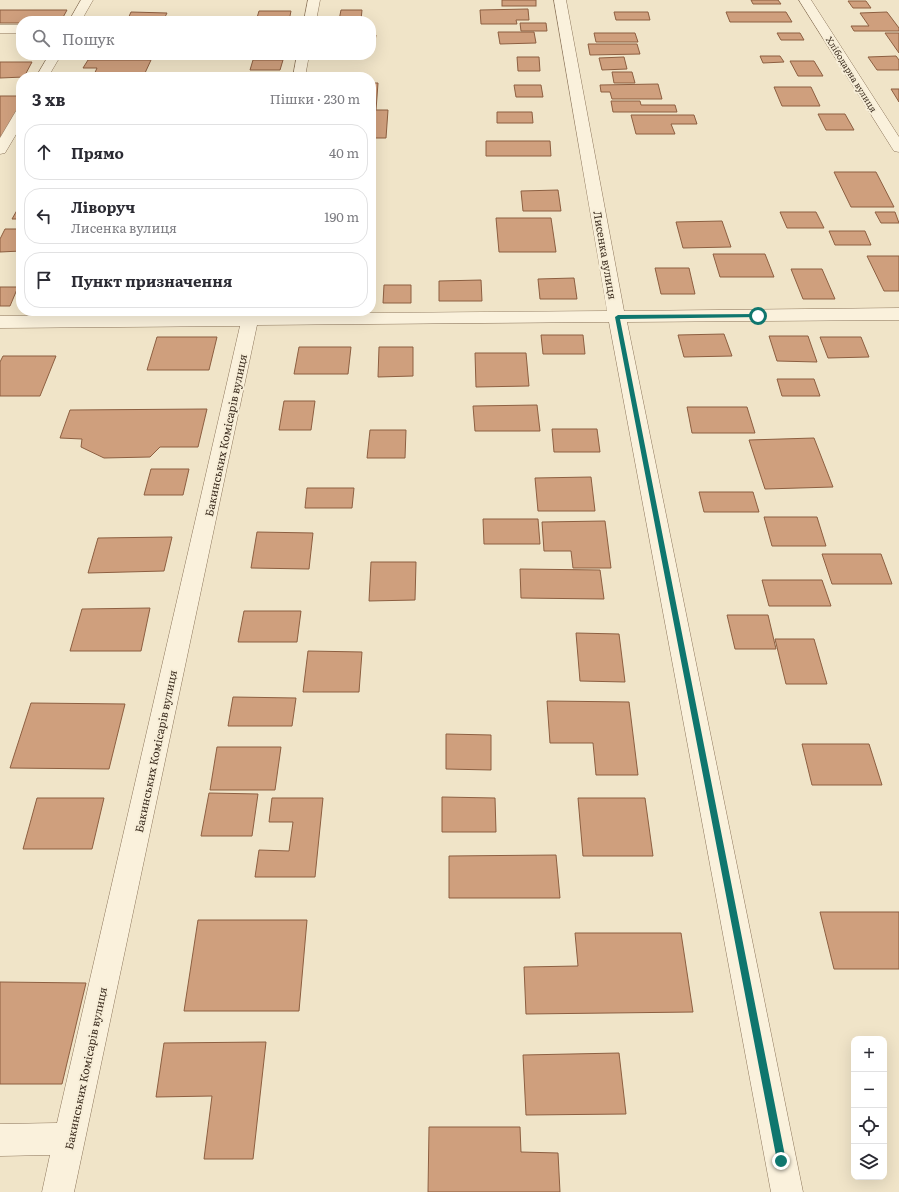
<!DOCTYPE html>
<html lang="uk">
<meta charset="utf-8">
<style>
:root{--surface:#fff;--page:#f2f2f3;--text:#2b2b33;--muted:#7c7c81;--line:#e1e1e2}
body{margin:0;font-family:Literata,serif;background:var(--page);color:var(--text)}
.controls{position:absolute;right:12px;bottom:12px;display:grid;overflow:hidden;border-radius:8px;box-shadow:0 4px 16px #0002}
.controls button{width:36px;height:36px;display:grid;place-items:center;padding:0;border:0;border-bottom:1px solid var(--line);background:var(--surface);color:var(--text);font:20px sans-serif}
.stop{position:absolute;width:12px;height:12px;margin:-9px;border:3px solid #0f766e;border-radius:50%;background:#fff}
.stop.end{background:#0f766e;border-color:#fff;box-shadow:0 1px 4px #0008}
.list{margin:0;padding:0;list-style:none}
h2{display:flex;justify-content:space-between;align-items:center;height:52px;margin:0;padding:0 16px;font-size:17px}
h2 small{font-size:13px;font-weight:400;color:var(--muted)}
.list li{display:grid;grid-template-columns:26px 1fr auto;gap:12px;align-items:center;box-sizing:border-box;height:56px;margin:0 8px 8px;padding:0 8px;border:1px solid var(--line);border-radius:16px}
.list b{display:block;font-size:15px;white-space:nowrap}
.list p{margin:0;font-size:13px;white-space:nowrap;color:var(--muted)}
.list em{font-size:13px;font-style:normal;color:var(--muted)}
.icon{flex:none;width:22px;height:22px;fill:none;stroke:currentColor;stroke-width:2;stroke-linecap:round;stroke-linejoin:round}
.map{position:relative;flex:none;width:899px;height:1192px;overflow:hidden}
.search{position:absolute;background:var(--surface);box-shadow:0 4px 16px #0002;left:16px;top:16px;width:360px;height:44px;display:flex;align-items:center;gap:10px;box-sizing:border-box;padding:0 14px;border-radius:16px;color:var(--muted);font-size:15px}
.panel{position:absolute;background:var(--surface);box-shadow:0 4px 16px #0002;left:16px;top:72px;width:360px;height:244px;border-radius:16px}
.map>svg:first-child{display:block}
.building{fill:#cf9f7d;stroke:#8d5f41}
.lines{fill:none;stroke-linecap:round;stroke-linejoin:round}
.minor-casing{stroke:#8d765c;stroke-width:1}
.minor{fill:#faf1dc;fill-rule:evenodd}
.route{fill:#0f766e}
.labels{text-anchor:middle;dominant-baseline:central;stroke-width:4;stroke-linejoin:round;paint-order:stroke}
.far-street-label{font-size:9px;fill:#3d2e20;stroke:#f7eed8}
.street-label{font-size:11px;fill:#3d2e20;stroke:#f7eed8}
</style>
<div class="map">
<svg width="899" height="1192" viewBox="0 0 899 1192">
<rect width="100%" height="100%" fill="#f0e4c8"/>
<g class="building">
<rect x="502" y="0" width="34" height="6"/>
<path d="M751,0H778L781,4H753Z"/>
<path d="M848,1H866L871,8H853Z"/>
<path d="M528,9L529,20H516L517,24H481L480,10Z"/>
<path d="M0,10H67L61,21H21V23H0Z"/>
<path d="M341,10H362L361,20H339Z"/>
<path d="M259,11H291L289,21H256Z"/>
<path d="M131,12L167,13L163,21H127Z"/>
<path d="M614,12H648L650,20H616Z"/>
<path d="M726,12H786L792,22H730Z"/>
<path d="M887,12L899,28V31H854L851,26H869L860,13Z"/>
<path d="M520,23H546L547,31H521Z"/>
<path d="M498,32H534L536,43L500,44Z"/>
<path d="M594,33H635L638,42H596Z"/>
<path d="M777,33H800L804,40H781Z"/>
<path d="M885,33H899V53Z"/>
<path d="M371,35H376L374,47H371Z"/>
<path d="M588,44H637L640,54L590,55Z"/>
<path d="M760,56H780L784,62L763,63Z"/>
<path d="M896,56L899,60V70H877L868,57Z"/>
<path d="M517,57H539L540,71H518Z"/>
<path d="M624,57L627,69L602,70L599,58Z"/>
<path d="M88,60H151L145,73H133L131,77H93L97,68H83Z"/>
<path d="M253,60H283L280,70H250Z"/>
<path d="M790,61H814L823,76H798Z"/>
<path d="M0,62H32L24,77L0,78Z"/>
<path d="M612,72H632L635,83H614Z"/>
<path d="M222,74H252L251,77H221Z"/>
<path d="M371,83H378L376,110H371Z"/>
<path d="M658,84L662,99H612L610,92H601L600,85Z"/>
<path d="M514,85H541L543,97H516Z"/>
<path d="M774,87H811L820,106H782Z"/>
<path d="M891,89H899V102Z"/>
<path d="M0,96H21V107L0,143Z"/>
<path d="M611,101H640L641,105H675L677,112H613Z"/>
<path d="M371,110H388L386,138H371Z"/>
<path d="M497,112H532L533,123H497Z"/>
<path d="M818,114H845L854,130H826Z"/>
<path d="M631,115H694L697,124H671L675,134H636Z"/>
<path d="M486,141H550L551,156H486Z"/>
<path d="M834,172H876L894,207H851Z"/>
<path d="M558,190L561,211H523L521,191Z"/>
<path d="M20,205H21V219H12Z"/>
<path d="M780,212H816L824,228H787Z"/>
<path d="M875,212H895L899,223H881Z"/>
<path d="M496,218H551L556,252H499Z"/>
<path d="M722,221L731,247L683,248L676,222Z"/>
<path d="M5,229H21V251L0,252V239Z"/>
<path d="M829,231H865L871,245H835Z"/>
<path d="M713,254H765L774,277H720Z"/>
<path d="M867,256H899V291H884Z"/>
<path d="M655,268H689L695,294H661Z"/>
<path d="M791,269H822L835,299H803Z"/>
<path d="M574,278L577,299H540L538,279Z"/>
<path d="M481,280L482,301H439V281Z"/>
<path d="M384,285H411V303H383Z"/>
<path d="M0,287H18L10,306H0Z"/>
<path d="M724,334L732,356L684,357L678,335Z"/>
<path d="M541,335H583L585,354H543Z"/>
<path d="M769,336H808L817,362L777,361Z"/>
<path d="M157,337H217L209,370H147Z"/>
<path d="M820,337H861L869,357L828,358Z"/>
<path d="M299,347H351L348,374H294Z"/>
<path d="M379,347H413V376L378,377Z"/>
<path d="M475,353H526L529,386L476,387Z"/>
<path d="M3,356H56L40,396H0V362Z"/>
<path d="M777,379H814L820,396H782Z"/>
<path d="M284,401H315L311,430H279Z"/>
<path d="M537,405L540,431H475L473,406Z"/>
<path d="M687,407H747L755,433H692Z"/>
<path d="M207,409L198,447H160L150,457L104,458L81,447L82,439L60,438L70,410Z"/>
<path d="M552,429H597L600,452H554Z"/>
<path d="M370,430H406L405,458H367Z"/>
<path d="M814,438L833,487L765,489L749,440Z"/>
<path d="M151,469H189L183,495H144Z"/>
<path d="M591,477L595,511H538L535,478Z"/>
<path d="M307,488H354L352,508H305Z"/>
<path d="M699,492H753L759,512H704Z"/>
<path d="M764,517H817L826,546H772Z"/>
<path d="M483,519H538L540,544H484Z"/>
<path d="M605,521L611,568H573L571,551H544L542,522Z"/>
<path d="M257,532L313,533L309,569L251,568Z"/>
<path d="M172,537L164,571L88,573L98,538Z"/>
<path d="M822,554H881L892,584H832Z"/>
<path d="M371,562H416L415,600L369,601Z"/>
<path d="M520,569L600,570L604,599L521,598Z"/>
<path d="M762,580H822L831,606H769Z"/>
<path d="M150,608L141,651H70L82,609Z"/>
<path d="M244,611H301L297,642H238Z"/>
<path d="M727,615H768L776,649H735Z"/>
<path d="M576,633L619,634L625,682L580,681Z"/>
<path d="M775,639H814L827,684H786Z"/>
<path d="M308,651L362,652L359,692H303Z"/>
<path d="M233,697L296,698L292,726H228Z"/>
<path d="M547,701L629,702L638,775H596L593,743H550Z"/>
<path d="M31,703L125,704L109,769L10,768Z"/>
<path d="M446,734L491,735V770L446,769Z"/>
<path d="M802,744H869L882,785H812Z"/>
<path d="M217,747H281L275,790H210Z"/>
<path d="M209,793L258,794L252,836H201Z"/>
<path d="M442,797L495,798L496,832H442Z"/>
<path d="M37,798H104L92,849H23Z"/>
<path d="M272,798H323L315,877H255L259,850L289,851L293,822H269Z"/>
<path d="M578,798H645L653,856H583Z"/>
<path d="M556,855L560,898H449V856Z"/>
<path d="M820,912H899V969H834Z"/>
<path d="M198,920H307L299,1011H184Z"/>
<path d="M575,933H681L693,1012L526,1014L524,967L578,966Z"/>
<path d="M0,982L86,983L62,1084H0Z"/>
<path d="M266,1042L253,1159H204L212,1096L156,1097L164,1043Z"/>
<path d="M619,1053L626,1114L526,1115L523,1055Z"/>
<path d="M429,1127H520L521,1152L558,1153L560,1192H428Z"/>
</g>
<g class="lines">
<g class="minor-casing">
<g id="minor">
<path d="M81,0H93L81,21H69Z"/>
<path d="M308,0H320L316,21H304Z"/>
<path d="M554,0H566L624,311L899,308V320L627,322L803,1192H771L609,322L257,325L74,1192H42L50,1155L0,1156V1124L57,1123L240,326L0,328V316L243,314L244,311H260V314L607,311Z"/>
<path d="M799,0H811L899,137V152L894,151L892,148Z"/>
<rect x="0" y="25" width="21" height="8"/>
<path d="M49,55H61L48,77H36Z"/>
<path d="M297,55H309L305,77H293Z"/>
<path d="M21,110V126L5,153L0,154V138L16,111Z"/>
</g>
</g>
<use href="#minor" class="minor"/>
</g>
<path class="route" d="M758,314L760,315V317L620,319L786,1161L785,1164L781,1165L778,1164L777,1161L615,317L618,315Z"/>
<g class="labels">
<g class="far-street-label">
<text transform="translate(852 74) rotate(58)">Хлібодарна вулиця</text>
</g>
<g class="street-label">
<text transform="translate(606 255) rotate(80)">Лисенка вулиця</text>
<text transform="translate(225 435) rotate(-78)">Бакинських Комісарів вулиця</text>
<text transform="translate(155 751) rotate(-78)">Бакинських Комісарів вулиця</text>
<text transform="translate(85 1068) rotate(-78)">Бакинських Комісарів вулиця</text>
</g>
</g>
</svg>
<div class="controls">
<button>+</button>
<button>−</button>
<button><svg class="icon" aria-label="locate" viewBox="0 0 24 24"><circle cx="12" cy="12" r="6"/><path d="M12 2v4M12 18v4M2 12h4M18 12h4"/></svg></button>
<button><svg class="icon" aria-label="layers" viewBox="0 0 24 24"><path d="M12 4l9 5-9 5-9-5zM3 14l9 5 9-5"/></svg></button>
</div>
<div class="stop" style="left:758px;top:316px"></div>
<div class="stop end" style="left:781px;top:1161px"></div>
<div class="search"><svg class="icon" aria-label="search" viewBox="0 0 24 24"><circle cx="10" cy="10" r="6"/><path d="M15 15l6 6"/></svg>Пошук</div>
<section class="panel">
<h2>3 хв<small>Пішки · 230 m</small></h2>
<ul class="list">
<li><svg class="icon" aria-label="ahead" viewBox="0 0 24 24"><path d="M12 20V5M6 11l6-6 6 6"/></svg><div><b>Прямо</b></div><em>40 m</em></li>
<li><svg class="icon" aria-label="left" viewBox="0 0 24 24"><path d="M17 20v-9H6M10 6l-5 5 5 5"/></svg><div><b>Ліворуч</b><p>Лисенка вулиця</p></div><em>190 m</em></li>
<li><svg class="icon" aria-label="arrive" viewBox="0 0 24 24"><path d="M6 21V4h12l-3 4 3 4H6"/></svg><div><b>Пункт призначення</b></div></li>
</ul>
</section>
</div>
